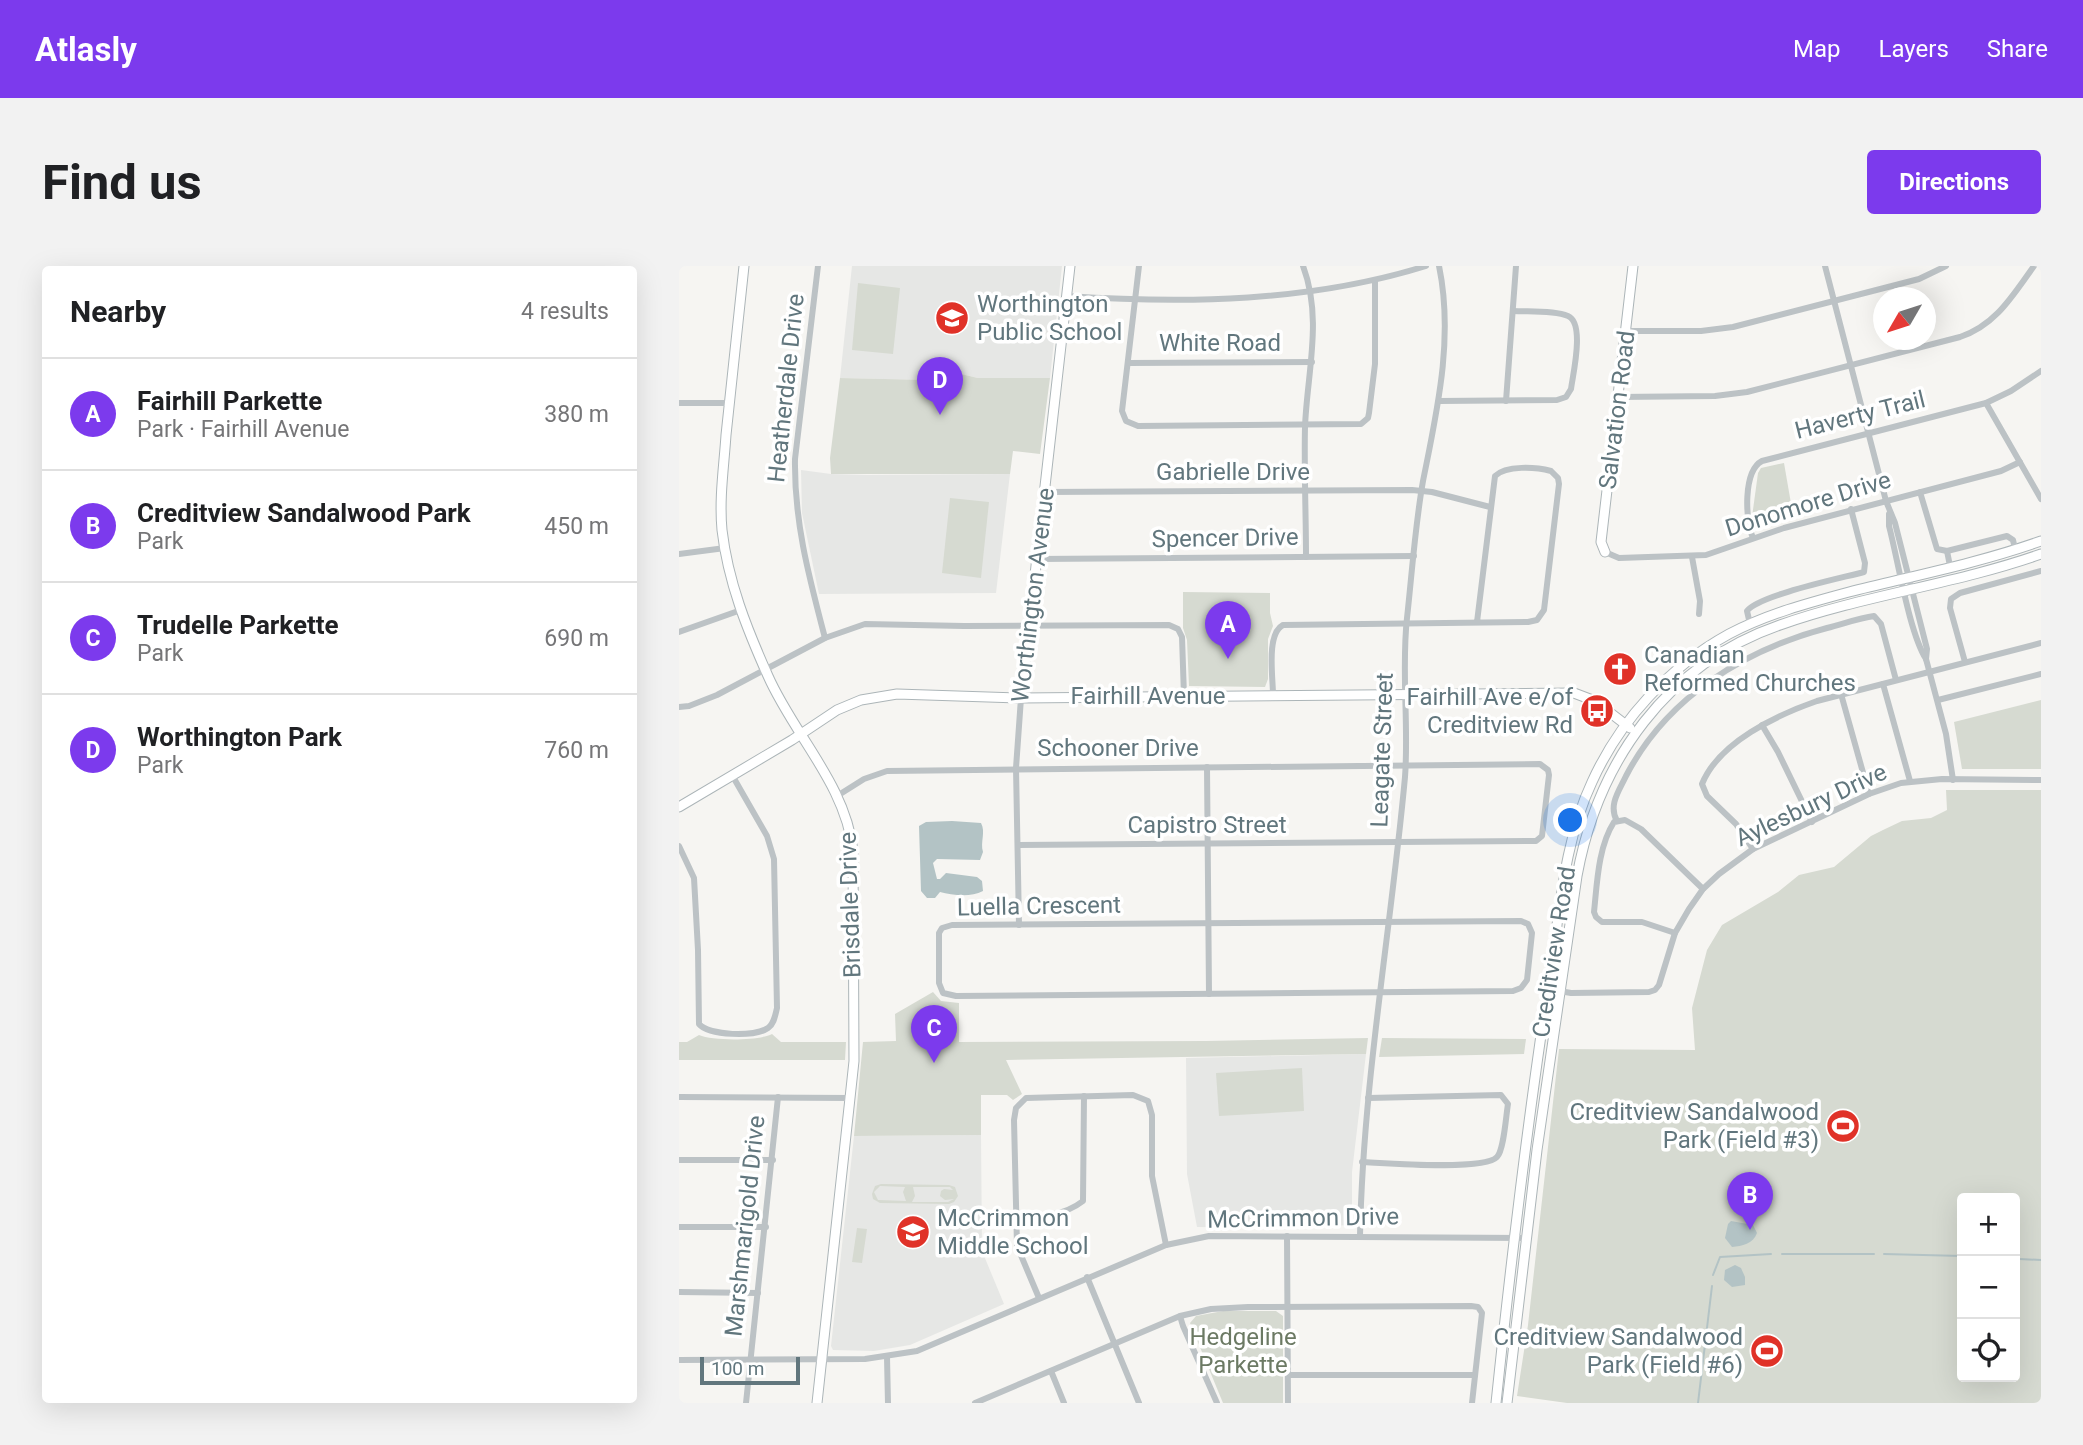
<!DOCTYPE html>
<meta charset="utf-8">
<style>
:root{--surface:#fff;--page:#f2f2f2;--text:#202124;--muted:#757577;--line:#e0e0e0;--accent:#7c3aed}
body{margin:0;font-family:Roboto,sans-serif;background:var(--page);color:var(--text)}
.controls{position:absolute;right:21px;bottom:21px;display:grid;overflow:hidden;border-radius:7px;box-shadow:0 7px 28px #0002}
.controls button{width:63px;height:63px;display:grid;place-items:center;padding:0;border:0;border-bottom:2px solid var(--line);background:var(--surface);color:var(--text);font:35px sans-serif}
.compass{position:absolute;left:1194px;top:21px;width:63px;height:63px;border-radius:50%;background:var(--surface);box-shadow:0 7px 28px #0002;rotate:231deg}
.scale{position:absolute;left:21px;bottom:18px;width:100px;box-sizing:border-box;padding-left:7px;border:4px solid #61767d;border-top:0;font-size:19px;line-height:24px;white-space:nowrap;color:#61767d;-webkit-text-stroke:5px #fff;paint-order:stroke}
.you{position:absolute;left:892px;top:555px;width:24px;height:24px;margin:-18px;border:5px solid #fff;border-radius:50%;background:#1a73e8;box-shadow:0 0 0 10px #1a73e833}
.badge{display:grid;place-items:center;width:46px;height:46px;border-radius:50%;background:var(--accent);color:#fff;font-size:23px;font-weight:700}
.pin{position:absolute;translate:-50% -58px;filter:drop-shadow(0 2px 4px #0008)}
.pin::after{content:'';position:absolute;top:37px;width:24px;height:21px;background:inherit;clip-path:polygon(0 0,100% 0,50% 100%)}
.list{margin:0;padding:0;list-style:none}
h2{display:flex;justify-content:space-between;align-items:center;height:91px;margin:0;padding:0 28px;font-size:30px}
h2 small{font-size:23px;font-weight:400;color:var(--muted)}
.list li{display:grid;grid-template-columns:46px 1fr auto;gap:21px;align-items:center;box-sizing:border-box;height:112px;padding:0 28px;border-top:2px solid var(--line)}
.list b{display:block;font-size:26px;white-space:nowrap}
.list p{margin:0;font-size:23px;white-space:nowrap;color:var(--muted)}
.list em{font-size:23px;font-style:normal;color:var(--muted)}
.icon{flex:none;width:38px;height:38px;fill:none;stroke:currentColor;stroke-width:2;stroke-linecap:round;stroke-linejoin:round}
.map{position:relative;flex:none;width:1362px;height:1137px;overflow:hidden;border-radius:7px}
header{display:flex;align-items:center;gap:42px;box-sizing:border-box;height:98px;padding:0 35px;background:var(--accent);color:#fff}
header strong{font-size:33px}
nav{display:flex;gap:38px;margin-inline-start:auto;font-size:24px}
.intro{display:flex;align-items:center;justify-content:space-between;box-sizing:border-box;height:168px;padding:0 42px}
h1{margin:0;font-size:49px}
.button{padding:18px 32px;border-radius:7px;background:var(--accent);color:#fff;font-size:24px;font-weight:700}
main{display:flex;gap:42px;padding:0 42px}
aside{flex:1;background:var(--surface);border-radius:7px;box-shadow:0 7px 28px #0002}
.map>svg:first-child{display:block}
.built{fill:#e6e7e5}
.green{fill:#d6dad1;fill-rule:evenodd}
.water{fill:#b3c3c5}
.lines{fill:none;stroke-linecap:round;stroke-linejoin:round}
.stream{stroke:#b3c3c5;stroke-width:2}
.secondary-casing{stroke:#acb5b8;stroke-width:11}
.street{stroke:#bcc2c5;stroke-width:6}
.secondary{stroke:#fff;stroke-width:9}
.labels{text-anchor:middle;dominant-baseline:central;stroke-width:7;stroke-linejoin:round;paint-order:stroke}
.poi-label{font-size:24px;fill:#61767d;stroke:#fff;text-anchor:start}
.street-label{font-size:24px;fill:#61767d;stroke:#fff}
.park-label{font-size:24px;fill:#6c7a64;stroke:#fff}
</style>
<header>
<strong>Atlasly</strong>
<nav><a>Map</a><a>Layers</a><a>Share</a></nav>
</header>
<div class="intro"><h1>Find us</h1><a class="button">Directions</a></div>
<main>
<aside>
<h2>Nearby<small>4 results</small></h2>
<ul class="list">
<li><span class="badge">A</span><div><b>Fairhill Parkette</b><p>Park · Fairhill Avenue</p></div><em>380 m</em></li>
<li><span class="badge">B</span><div><b>Creditview Sandalwood Park</b><p>Park</p></div><em>450 m</em></li>
<li><span class="badge">C</span><div><b>Trudelle Parkette</b><p>Park</p></div><em>690 m</em></li>
<li><span class="badge">D</span><div><b>Worthington Park</b><p>Park</p></div><em>760 m</em></li>
</ul>
</aside>
<div class="map">
<svg width="1362" height="1137" viewBox="0 0 1362 1137">
<rect width="100%" height="100%" fill="#f6f5f2"/>
<g class="built">
<path d="M173,0H383L371,112H299L261,103L251,114L161,112Z"/>
<path d="M122,204L152,208L188,209L331,208L317,327L140,328L123,247Z"/>
<path d="M687,788L673,906V959L600,962L518,961L508,908L507,792Z"/>
<path d="M302,869L303,985L325,1038L231,1079L195,1085L154,1084L152,1080L175,870Z"/>
</g>
<g class="green">
<path d="M179,17L221,22L214,88L173,84Z"/>
<path d="M261,103L299,112H371L361,188L334,185L331,208H152L151,192L161,112L251,114Z"/>
<path d="M1105,197L1114,249L1078,258L1073,251L1079,207L1082,202Z"/>
<path d="M271,232L310,236L302,312L263,307Z"/>
<path d="M504,326L591,327V347L594,360L589,373V413L586,421L510,420L508,374L504,362Z"/>
<path d="M1362,434V503H1283L1275,456Z"/>
<path d="M1267,524H1362V1137H888L838,1130L849,1059L880,783L1016,784L1013,742L1028,684L1043,659L1099,626L1120,609L1155,601L1192,570L1204,564L1223,555L1252,552L1268,544ZM1283,932H1336V1111H1283Z"/>
<path d="M254,726L262,735L280,737V776L527,775L689,772L687,788L327,794L343,828L334,834L328,829H302V869L175,870L184,776L217,775L216,748Z"/>
<path d="M93,768L102,776H167L166,794H0V776H8L20,769C34,775 79,775 93,768Z"/>
<path d="M703,772L847,773L845,788L700,791Z"/>
<path d="M623,802L625,845L540,850L537,807Z"/>
<path d="M202,918L270,919L276,921L279,930L275,936L270,938L201,937L194,933L193,928L196,920ZM201,920L226,921L224,926L227,935L199,934L195,926ZM234,921H271L274,924L265,923L262,925L261,930L266,934L275,933L269,936H233L236,930Z"/>
<path d="M178,962L188,963L183,997L173,996Z"/>
<path d="M544,1045H597L604,1050V1137H544L511,1057L517,1050Z"/>
</g>
<g class="water">
<path d="M273,555L302,557C307,566 301,576 304,586L301,594L258,593L254,597L258,613H261L267,607L298,611L303,615L304,625C291,632 273,629 261,626L256,632H248L242,625L240,560L247,556Z"/>
<path d="M1052,955L1074,959L1078,967C1074,978 1063,980 1053,981L1046,972L1049,958Z"/>
<path d="M1056,999L1062,1002L1066,1011V1019L1053,1021L1045,1014L1046,1004Z"/>
</g>
<g class="lines">
<g class="stream">
<path d="M1103,988H1195"/>
<path d="M1205,988L1283,990"/>
<path d="M1340,993L1362,994"/>
<path d="M1034,1009L1041,991L1092,988"/>
<path d="M1019,1137L1033,1020"/>
</g>
<g class="secondary-casing">
<g id="secondary">
<path d="M65,0C59,56 53,112 47,169C45,200 40,232 43,264C49,316 68,363 89,410C115,469 167,519 174,585L175,795L138,1137"/>
<path d="M926,286L922,276L954,0"/>
<path d="M342,432L391,0"/>
<path d="M0,541L113,474L158,444L182,434L218,428L342,432L895,427L916,435L951,462"/>
<path d="M817,1137C832,994 849,851 871,709C881,645 885,575 913,516C941,454 990,401 1050,368C1088,348 1129,337 1170,326C1234,310 1300,297 1362,275"/>
<path d="M828,1137L858,884L898,610C919,495 988,398 1101,359C1186,329 1277,318 1362,288"/>
</g>
</g>
<g class="street">
<path d="M139,0L116,193C115,256 130,311 146,372"/>
<path d="M460,0L443,145L447,155L459,160L682,158L689,152L690,147L696,98V15"/>
<path d="M624,0C644,53 628,107 626,161C625,204 627,248 627,291"/>
<path d="M1146,0L1207,235L1216,257L1248,383L1247,393"/>
<path d="M388,30C507,38 632,36 747,0"/>
<path d="M947,65H1022L1054,61L1240,13L1267,0"/>
<path d="M450,97L633,96"/>
<path d="M939,131L1036,130L1068,126L1281,71C1317,59 1334,29 1355,0"/>
<path d="M760,135L878,134L887,131L892,123C894,108 906,57 889,50C873,44 850,46 834,45"/>
<path d="M827,135L837,0"/>
<path d="M0,137H50"/>
<path d="M1307,137L1362,233"/>
<path d="M365,226L733,224L753,226L811,241"/>
<path d="M1241,226L1258,283L1268,285L1328,270L1334,274L1336,283"/>
<path d="M1210,248V260C1219,294 1230,366 1247,393L1267,468L1274,514"/>
<path d="M1074,272C1066,254 1064,205 1083,195L1307,137L1332,125L1362,105"/>
<path d="M1268,285L1271,300"/>
<path d="M926,286L940,292L1027,289L1105,262L1322,205L1341,196"/>
<path d="M0,288L46,282"/>
<path d="M1013,291L1021,335L1020,348"/>
<path d="M358,293L735,290"/>
<path d="M1071,358L1068,345C1080,329 1163,312 1185,306L1186,297L1172,243"/>
<path d="M0,366L62,344"/>
<path d="M1286,396L1271,342L1272,333L1281,327L1362,305"/>
<path d="M1204,418L1231,515"/>
<path d="M1162,428L1190,528"/>
<path d="M594,429C594,411 587,368 604,359L849,356L858,354L865,344L880,218L879,212L872,205C857,201 827,199 816,210L798,356"/>
<path d="M1259,434L1362,408"/>
<path d="M0,441L10,440L38,429L146,372L186,358L285,360L490,359L499,363L503,371L505,430"/>
<path d="M1083,459L1099,486L1133,556"/>
<path d="M528,501L530,728"/>
<path d="M158,530L185,513L208,505L861,498L869,504L870,509L863,570L857,575L339,579"/>
<path d="M938,555C929,539 940,525 947,510C988,431 1065,384 1148,362C1164,358 1180,352 1195,350L1202,358L1217,414"/>
<path d="M0,580L15,612L19,684L20,758C30,770 76,771 89,762C95,758 96,750 98,742L95,593L88,570L53,509"/>
<path d="M1074,583L1057,558L1028,530L1023,518C1040,476 1098,449 1138,435L1362,377"/>
<path d="M842,655L849,658L853,667L848,714L842,722L834,725L277,730L264,727L260,717V667L263,662L273,659Z"/>
<path d="M340,659L337,502L342,432"/>
<path d="M996,667L963,656H923L917,651L915,646C918,618 919,581 935,556L946,554L962,563L1024,623"/>
<path d="M869,723L892,727L970,726L976,724L980,719L996,667L1010,643L1024,623L1040,608L1074,583L1190,528L1222,517L1263,513L1362,514"/>
<path d="M0,831L171,832"/>
<path d="M0,894H94"/>
<path d="M683,896C706,897 805,905 818,891C825,884 827,849 829,838L822,829L689,832"/>
<path d="M337,952C360,951 385,950 404,935L405,830"/>
<path d="M0,961H87"/>
<path d="M608,970L609,1137"/>
<path d="M681,970C684,816 712,664 726,511C730,458 722,405 728,352C733,307 736,260 744,215C758,145 775,72 760,0"/>
<path d="M408,1011L460,1137"/>
<path d="M0,1026L79,1027"/>
<path d="M360,1032L338,980L335,854L337,842L347,832L454,829L469,835L473,849V910L487,979"/>
<path d="M501,1050L504,1060L538,1137"/>
<path d="M208,1091L209,1137"/>
<path d="M0,1094L186,1093L238,1085L487,979L530,970L849,972"/>
<path d="M372,1105L385,1137"/>
<path d="M609,1109H796"/>
<path d="M67,1137L99,831"/>
<path d="M296,1137L501,1050L532,1043L569,1041L792,1040L799,1041L803,1047L793,1137"/>
</g>
<use href="#secondary" class="secondary"/>
</g>
<defs>
<g id="school-disc" transform="scale(1.75)"><circle r="9.5" fill="#e03228" stroke="#fff"/><path d="M0-5L7-2L0 1L-7-2ZM-4 1L0 2.5L4 1V4Q0 6-4 4Z" fill="#fff"/></g>
<g id="church-disc" transform="scale(1.75)"><circle r="9.5" fill="#e03228" stroke="#fff"/><path d="M-1.2-6h2.4v3.5h3.3v2.4h-3.3V6h-2.4V-.1h-3.3v-2.4h3.3Z" fill="#fff"/></g>
<g id="bus-disc" transform="scale(1.75)"><circle r="9.5" fill="#e03228" stroke="#fff"/><path d="M-5-6H5V4H4V6H2V4H-2V6H-4V4H-5ZM-3.5-4V0h7V-4ZM-3.5 1.2v1.5H-2V1.2ZM2 1.2v1.5H3.5V1.2Z" fill="#fff"/></g>
<g id="stadium-disc" transform="scale(1.75)"><circle r="9.5" fill="#e03228" stroke="#fff"/><path d="M0-5a6.5 5 0 1 0 0 10a6.5 5 0 1 0 0-10ZM-3.5-1.8h7v3.6h-7Z" fill="#fff"/></g>
</defs>
<g fill-rule="evenodd">
<use href="#school-disc" x="273" y="52"/>
<use href="#church-disc" x="941" y="403"/>
<use href="#bus-disc" x="918" y="445"/>
<use href="#stadium-disc" x="1164" y="860"/>
<use href="#school-disc" x="234" y="966"/>
<use href="#stadium-disc" x="1088" y="1085"/>
</g>
<g class="labels">
<g class="poi-label">
<text x="298" y="38">Worthington<tspan x="298" dy="28">Public School</tspan></text>
<text x="965" y="389">Canadian<tspan x="965" dy="28">Reformed Churches</tspan></text>
<text x="894" y="431" text-anchor="end">Fairhill Ave e/of<tspan x="894" dy="28">Creditview Rd</tspan></text>
<text x="1140" y="846" text-anchor="end">Creditview Sandalwood<tspan x="1140" dy="28">Park (Field #3)</tspan></text>
<text x="258" y="952">McCrimmon<tspan x="258" dy="28">Middle School</tspan></text>
<text x="1064" y="1071" text-anchor="end">Creditview Sandalwood<tspan x="1064" dy="28">Park (Field #6)</tspan></text>
</g>
<g class="street-label">
<text x="541" y="77">White Road</text>
<text transform="translate(107 122) rotate(-84)">Heatherdale Drive</text>
<text transform="translate(938 144) rotate(-83)">Salvation Road</text>
<text transform="translate(1181 149) rotate(-14)">Haverty Trail</text>
<text x="554" y="206">Gabrielle Drive</text>
<text transform="translate(1129 238) rotate(-17)">Donomore Drive</text>
<text transform="translate(546 272) rotate(-1)">Spencer Drive</text>
<text transform="translate(354 329) rotate(-83)">Worthington Avenue</text>
<text x="469" y="430">Fairhill Avenue</text>
<text x="439" y="482">Schooner Drive</text>
<text transform="translate(703 484) rotate(-88)">Leagate Street</text>
<text transform="translate(1132 539) rotate(-25)">Aylesbury Drive</text>
<text x="528" y="559">Capistro Street</text>
<text transform="translate(171 639) rotate(-92)">Brisdale Drive</text>
<text transform="translate(360 640) rotate(-1)">Luella Crescent</text>
<text transform="translate(875 686) rotate(-81)">Creditview Road</text>
<text transform="translate(624 952) rotate(-1)">McCrimmon Drive</text>
<text transform="translate(66 960) rotate(-84)">Marshmarigold Drive</text>
</g>
<g class="park-label">
<text x="564" y="1071">Hedgeline<tspan x="564" dy="28">Parkette</tspan></text>
</g>
</g>
</svg>
<div class="controls">
<button>+</button>
<button>−</button>
<button><svg class="icon" aria-label="locate" viewBox="0 0 24 24"><circle cx="12" cy="12" r="6"/><path d="M12 2v4M12 18v4M2 12h4M18 12h4"/></svg></button>
</div>
<svg class="compass" viewBox="-18 -18 36 36"><path d="M0-13l5 13h-10z" fill="#e53935"/><path d="M0 13l5-13h-10z" fill="#757577"/></svg>
<div class="scale">100 m</div>
<div class="you"></div>
<div class="pin badge" style="left:549px;top:393px">A</div>
<div class="pin badge" style="left:1071px;top:964px">B</div>
<div class="pin badge" style="left:255px;top:797px">C</div>
<div class="pin badge" style="left:261px;top:149px">D</div>
</div>
</main>
